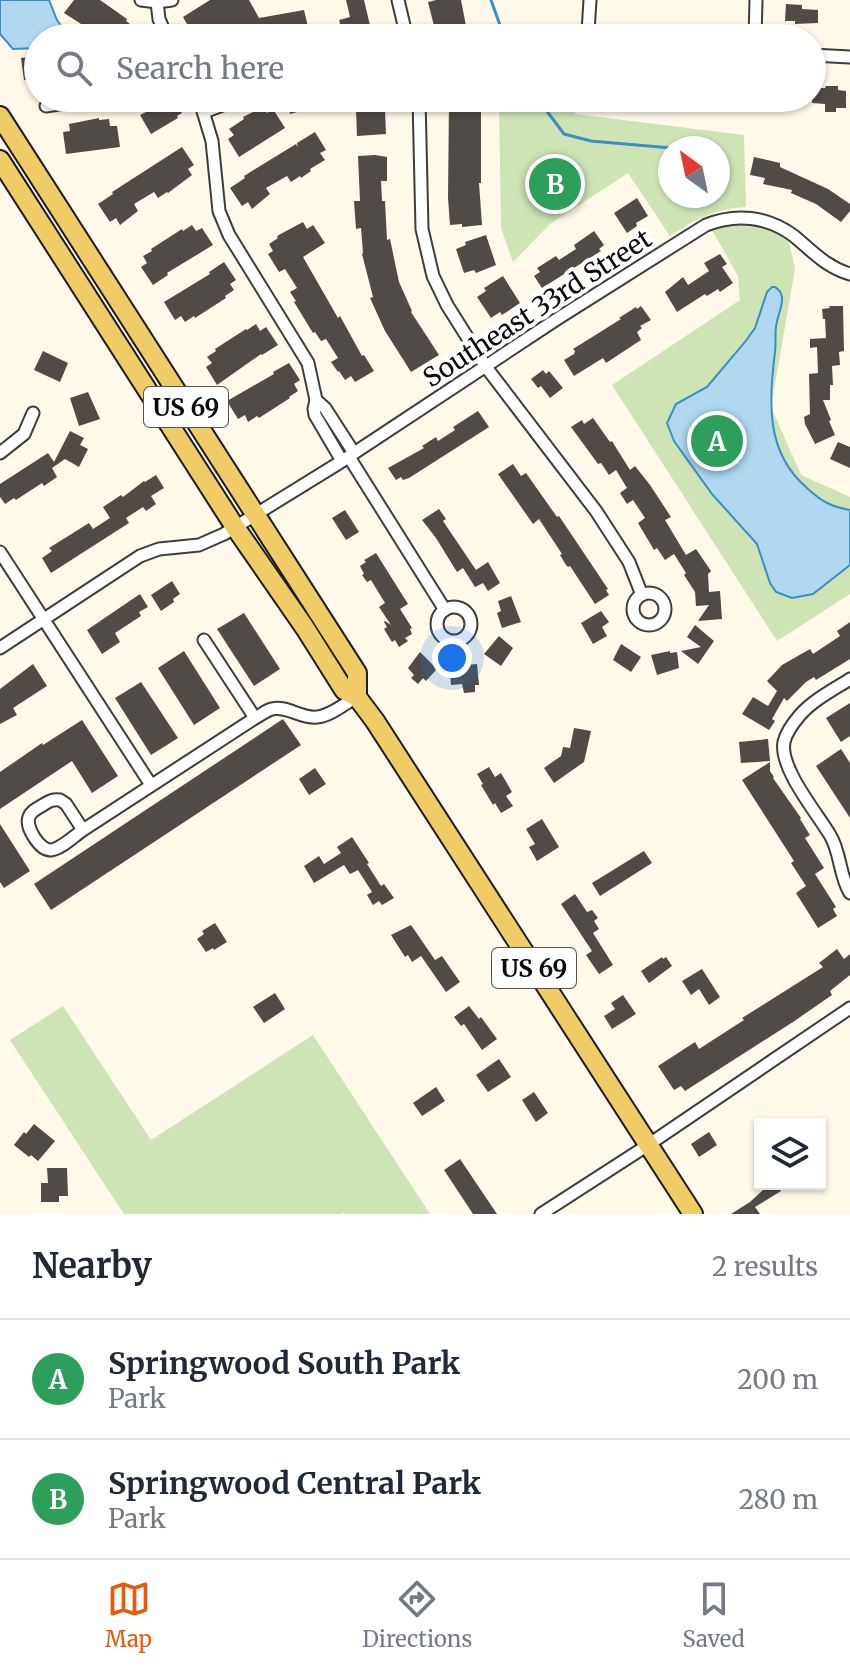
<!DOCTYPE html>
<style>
:root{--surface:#fff;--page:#f6f6f7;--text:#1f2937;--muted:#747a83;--line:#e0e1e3;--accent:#ea580c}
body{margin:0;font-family:Merriweather,serif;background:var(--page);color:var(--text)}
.controls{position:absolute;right:24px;bottom:24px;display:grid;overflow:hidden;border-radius:0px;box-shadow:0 2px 6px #0004}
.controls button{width:72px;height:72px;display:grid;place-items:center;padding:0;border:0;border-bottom:2px solid var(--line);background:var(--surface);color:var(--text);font:40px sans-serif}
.compass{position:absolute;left:658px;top:136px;width:72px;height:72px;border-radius:50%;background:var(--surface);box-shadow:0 2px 6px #0004;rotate:327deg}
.you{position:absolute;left:452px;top:658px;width:28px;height:28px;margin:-20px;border:6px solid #fff;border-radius:50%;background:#1a73e8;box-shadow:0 0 0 12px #1a73e833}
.badge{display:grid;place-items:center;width:52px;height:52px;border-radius:50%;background:var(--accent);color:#fff;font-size:26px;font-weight:700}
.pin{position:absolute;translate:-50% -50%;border:4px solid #fff;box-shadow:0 2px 8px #0006}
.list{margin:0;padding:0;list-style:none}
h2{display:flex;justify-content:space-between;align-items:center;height:104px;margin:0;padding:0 32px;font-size:34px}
h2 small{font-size:26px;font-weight:400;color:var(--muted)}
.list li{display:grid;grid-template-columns:52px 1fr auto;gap:24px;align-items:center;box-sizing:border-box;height:120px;padding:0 32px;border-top:2px solid var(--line)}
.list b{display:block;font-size:30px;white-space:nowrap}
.list p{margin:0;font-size:26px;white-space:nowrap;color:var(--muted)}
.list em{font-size:26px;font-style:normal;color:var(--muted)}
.icon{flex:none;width:44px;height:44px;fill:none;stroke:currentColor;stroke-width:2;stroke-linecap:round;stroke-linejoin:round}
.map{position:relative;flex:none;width:850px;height:1214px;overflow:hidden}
.search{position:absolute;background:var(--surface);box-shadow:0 2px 6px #0004;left:24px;right:24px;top:24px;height:88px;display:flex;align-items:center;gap:20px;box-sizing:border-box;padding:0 28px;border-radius:44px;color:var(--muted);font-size:30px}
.sheet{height:344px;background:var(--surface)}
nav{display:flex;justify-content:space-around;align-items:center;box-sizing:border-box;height:112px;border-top:2px solid var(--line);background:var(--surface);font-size:22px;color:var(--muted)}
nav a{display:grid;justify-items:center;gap:4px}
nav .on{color:var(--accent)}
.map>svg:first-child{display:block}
.green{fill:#cee4b5;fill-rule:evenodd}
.water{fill:#b0d9f1;stroke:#3c8fc3;stroke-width:2}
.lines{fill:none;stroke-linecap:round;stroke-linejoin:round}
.stream{stroke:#3c8fc3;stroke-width:3}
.building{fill:#514b47}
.street-casing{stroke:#3d3d3d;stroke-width:15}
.primary-casing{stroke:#1b1b1b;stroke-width:22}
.street{stroke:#fff;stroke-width:11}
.primary{stroke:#efcc66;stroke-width:18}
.labels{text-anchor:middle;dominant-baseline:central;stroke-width:8;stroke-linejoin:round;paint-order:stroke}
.shield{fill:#fff;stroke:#545454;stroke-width:2}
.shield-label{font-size:24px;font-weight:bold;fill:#0a0a0a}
.street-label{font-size:26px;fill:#0a0a0a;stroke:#fff}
</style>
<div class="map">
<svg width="850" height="1214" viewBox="0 0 850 1214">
<rect width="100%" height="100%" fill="#fef9e8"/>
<g class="green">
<path d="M499,98H577L575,114L744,135L746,207C714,209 696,219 670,236L628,173L550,224L513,262L501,228ZM718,148V196H670V148Z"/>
<path d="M745,224L768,229L789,242L795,269L771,407L801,475L850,497V594L777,641L612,385L740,300L738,276L712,230L726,225Z"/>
<path d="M63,1006L151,1140L313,1035L430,1214H344L343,1212L341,1214H124L10,1040Z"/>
</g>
<g class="water">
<path d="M0,0H49L57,20L70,38H38V48L13,49L0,34Z"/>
<path d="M772,287H775C779,290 781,291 782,297C783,306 777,317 776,327C775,335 776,343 775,352C769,402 765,452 807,488C821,501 831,507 850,510V565L813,594L792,598L776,592L770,583L757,544L712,494L674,441L667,423L676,404L707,387L745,342L755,328L767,292Z"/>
</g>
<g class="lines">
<g class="stream">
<path d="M491,0L501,28"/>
<path d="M531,98L543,106L564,134L591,141L671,148"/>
<path d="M718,162L722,181"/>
</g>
</g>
<g class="building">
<path d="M74,0H100L127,19L126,21L134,27L126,38H103L64,13Z"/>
<path d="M210,0H249L259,18L304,10L309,31L302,32L303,38H187L181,28L187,24L183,17Z"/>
<path d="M346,0H364L373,38H344L339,20L350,17Z"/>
<path d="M436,0H461L467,31L437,38L428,2Z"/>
<path d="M786,4L802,5V9L818,10V23L795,24V21H785Z"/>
<path d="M38,56V78L24,80L21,58Z"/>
<path d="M826,86H838V90L846,91V108H836V112H825V104L812,103V88H825Z"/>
<path d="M155,98H173L182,113L177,116L178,118L151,134L140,115L146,112L143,105Z"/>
<path d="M286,98H333V102L290,114Z"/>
<path d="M449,100H481V183H479L482,225L462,227V224L450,225L448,198Z"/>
<path d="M263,107L267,113L273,109L285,128L239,157L228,139L234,135L229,129L244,119L243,117Z"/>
<path d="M373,109L385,110L386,134L357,136L356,110Z"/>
<path d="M99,118V120L109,119L110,126H117L120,147L66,154L63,132L70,131L69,124Z"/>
<path d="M315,132L326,150L320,153L325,160L310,169L311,171L301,178L300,176L291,182L287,176L266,188L270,194L252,209L248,202L242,206L230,188L245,178L244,176L296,144L298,147L297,143Z"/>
<path d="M182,147L194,165L188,169L192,175L168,193L167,192L158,198L154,192L134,204L138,211L120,225L116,218L110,222L98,204L113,194L112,192Z"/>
<path d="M375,155L387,157V181H381L382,201H385L387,240L390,239L399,282L412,311L411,312L439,355L411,372L385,331L370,298L373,297L362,254L363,253L361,228L356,229L354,201H360L358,156Z"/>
<path d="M754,157L780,163V167L828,189L850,204V211L841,222L816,204L791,193L792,190L763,184L765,178L750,175Z"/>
<path d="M637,198L648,216L636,223L637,226L627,233L614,213Z"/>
<path d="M303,222L307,229L313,225L325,243L303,257L338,318L340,316L362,356L364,355L374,371L355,382L351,376L345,380L339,371L338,372L331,362L338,358L326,339L321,341L315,332L313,333L294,302L296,301L290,292L297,288L285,269L279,272L268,254L273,251L269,244L278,238L277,236Z"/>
<path d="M192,225L196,231L202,228L213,245L167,273L168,275L153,285L141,267L147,263L143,256L152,251L151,249L182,229L183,231Z"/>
<path d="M594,231L604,245L599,249L601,251L542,288L534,276L540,272L537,268L556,256L559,260L576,249L574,245Z"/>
<path d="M486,235L496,265L476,273L474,270L464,273L456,249L466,245L465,242Z"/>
<path d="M720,254L727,264L722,267L733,283L720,292L718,289L707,296L705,294L677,312L665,292L683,277L688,285L709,271L704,263Z"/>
<path d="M224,262L236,280L230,284L234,290L225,296L226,298L195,318L194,316L185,322L181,316L175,320L164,302L210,274L209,272Z"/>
<path d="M503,276L520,303L502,315L500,312L491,318L477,297L486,291L484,288Z"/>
<path d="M641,306L651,320L640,326L642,328L637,332L641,340L606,363L603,358L574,376L564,360L574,354L575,351L573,349L621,319L619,318L636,307L637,309Z"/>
<path d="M829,306H843L844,351L839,352L840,365L832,366L833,385H830V400H823L831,420L829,421L835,435L815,444L805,424L804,417L810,414L809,374L818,373L817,347L810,348V339L826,338L825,319H823L822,309L830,308Z"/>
<path d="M256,324L260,331L266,327L278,345L262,355L261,354L217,385L206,367L212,363L207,357L216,351L215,349L246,329L247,330Z"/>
<path d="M43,351L68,363L60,382L34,370Z"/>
<path d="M289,363L300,380L294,384L298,391L289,397L290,398L259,418L257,416L248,422L245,415L238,419L227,401L274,374L273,372Z"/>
<path d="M543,370L546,374L549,371L563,388L550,398L541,386L538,388L531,379Z"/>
<path d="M88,392L100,419L79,426L70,398Z"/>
<path d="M478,411L489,427L409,478L403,480L401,477L396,480L388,468L424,448L422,446L436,437L438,441L455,430L453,427Z"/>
<path d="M593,418L610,442L612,441L615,446L630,470L635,466L650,485L671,517L665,520L686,555L696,549L711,571L708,574L709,592L720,591L722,619L698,621L709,605L696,606L695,592L684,575L686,573L674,554L665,560L657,548L654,550L638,523L645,518L633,500L627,504L620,493L627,488L616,470L609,475L601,463L598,464L571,427L582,420L584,424Z"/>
<path d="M70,431L84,438L80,445L88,449L79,467L65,459L52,468L57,477L44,486L42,483L16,500L14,498L5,504L0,497V484L48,453L54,462Z"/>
<path d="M838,442L850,447V468L830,459Z"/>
<path d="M513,464L521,476L526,473L557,517L559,516L608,589L606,590L609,595L595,604L570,566L568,567L566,565L560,555L562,554L539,519L533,524L498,474Z"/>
<path d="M156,475L164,488L151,496L156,504L146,511L143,507L126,518L129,523L51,573L42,558L52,551L49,548L89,523L93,529L110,518L103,507L121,495L123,497L144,481L145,482Z"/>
<path d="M439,509L446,519L443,521L476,570L488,562L500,583L488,591L483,583L475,587L463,568L457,572L436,538L422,520Z"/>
<path d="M345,510L359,532L346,540L332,518Z"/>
<path d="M376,553L408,604L400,609L412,628L410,629L412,634L405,638L408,641L399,647L395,640L392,642L384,629L387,627L384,622L385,621L391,625L379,607L385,603L371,580L367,582L362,575L364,574L360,566L366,562L364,560Z"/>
<path d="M172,581L180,594L173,599L174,602L161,611L151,595Z"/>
<path d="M140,594L148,607L139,612L141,616L115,633L120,642L102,654L87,630Z"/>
<path d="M511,596L521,622L502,628L497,613L501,611L498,601Z"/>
<path d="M601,611L609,622L602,627L607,636L593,644L581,623Z"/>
<path d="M244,613L280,669L254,686L217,629Z"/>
<path d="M850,622V659L816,680L814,677L806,682L787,701L784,698L772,719L775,721L769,730L742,714L753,697L768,706L777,691L767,681L782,665L810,649L813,654L840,636L837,631Z"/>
<path d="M695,625L714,641L698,664L681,651L701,647L687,637Z"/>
<path d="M499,636L513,648L501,666L484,654Z"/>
<path d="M621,644L641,657L631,672L613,660Z"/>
<path d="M184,651L220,708L194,725L158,668Z"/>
<path d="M670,651V653L677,652L679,668L657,675L651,655Z"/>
<path d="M420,652L437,669L426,681L423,678L418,684L411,678L414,675L408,668Z"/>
<path d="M33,664L47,686L13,708L17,715L0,724V689Z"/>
<path d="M477,664L479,685H475V692L464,693L462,684L451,685L450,672L466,669L465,665Z"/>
<path d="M141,682L178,738L151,755L115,698Z"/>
<path d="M850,703V736L841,742L826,718Z"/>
<path d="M283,719L301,745L51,910L34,884Z"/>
<path d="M82,720L118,776L92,793L72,761L0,809V772L42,743L43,745Z"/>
<path d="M574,728L591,731L584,762L554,783L544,768L561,756L563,747L570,748Z"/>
<path d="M768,739L770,761L741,763L739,742Z"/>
<path d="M841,749L850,763V818L816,766Z"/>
<path d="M770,762V771L774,777L773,778L801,818L800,819L810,835L805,838L824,868L815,874L836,907L833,909L837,916L818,928L796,893L806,886L791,863L794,861L742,780Z"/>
<path d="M489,767L495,777L501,773L512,792L506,796L513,806L501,813L495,803L493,805L481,785L483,784L477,774Z"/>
<path d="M315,768L326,784L309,795L299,779Z"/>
<path d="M542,819L559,847L537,861L529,847L535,844L526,829Z"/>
<path d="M0,824L30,871L4,888L0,882Z"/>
<path d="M352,837L369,863L367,864L381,886L384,884L394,898L382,905L379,901L373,905L367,895L372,892L358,870L350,874L344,865L314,883L304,866L319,856L324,864L341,853L337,847Z"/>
<path d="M644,851L652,863L600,896L592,883Z"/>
<path d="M575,894L587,912L592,910L598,918L594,921L599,929L593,933L613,965L599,974L586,955L592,951L561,904Z"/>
<path d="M215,923L227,942L214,950L213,948L206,952L197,939L204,934L202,931Z"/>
<path d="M411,925L435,960L442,956L460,982L446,992L421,956L412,962L408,955L405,957L391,935Z"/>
<path d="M837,949L844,959L850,954V975L830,991L832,995L793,1022L685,1091L681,1086L674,1090L658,1066L695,1042L699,1049L744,1020L742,1018L823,967L819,963Z"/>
<path d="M662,957L663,959L666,957L672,966L649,983L641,971Z"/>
<path d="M702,969L720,997L709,1005L699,989L691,995L682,981Z"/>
<path d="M275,993L285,1009L264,1023L253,1007Z"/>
<path d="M623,995L636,1014L612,1029L604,1016L615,1009L611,1003Z"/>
<path d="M469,1006L479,1019L481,1017L497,1039L482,1050L464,1024L461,1026L454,1017Z"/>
<path d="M499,1059L511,1077L488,1092L476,1075Z"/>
<path d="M436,1087L445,1101L422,1116L413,1103Z"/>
<path d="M534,1092L548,1113L536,1122L522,1100Z"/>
<path d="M34,1124L55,1141L38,1161L31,1155L29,1157L14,1145L24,1132L26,1134Z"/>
<path d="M709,1132L717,1145L699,1157L691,1144Z"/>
<path d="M460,1159L497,1214H473L444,1170Z"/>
<path d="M47,1168H67L68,1196H59V1202H41V1183H48Z"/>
<path d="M760,1184H777L781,1191L755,1207L760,1214H731L750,1202L764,1189Z"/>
</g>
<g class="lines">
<g class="street-casing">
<g id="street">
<path d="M141,0L157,2L172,0"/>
<path d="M398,0L407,38"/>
<path d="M157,2L159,19L167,38"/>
<path d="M588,32L590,0"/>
<path d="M548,38C575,30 598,33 624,38"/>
<path d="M755,38L756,0"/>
<path d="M812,55L850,57"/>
<path d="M199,98L212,141L219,211L229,235L308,363L316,400L314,409L315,415L342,461"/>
<path d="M419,98L422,229L433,276L447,305L486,367L596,511L629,562L642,595"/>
<path d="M46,106L97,98"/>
<path d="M204,112L241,98"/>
<path d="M316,400L325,408L354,453"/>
<path d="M0,453L24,434L33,413"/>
<path d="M349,457L445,610"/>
<path d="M0,552L151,785"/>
<circle cx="649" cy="609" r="16"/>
<circle cx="454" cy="624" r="17"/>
<path d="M204,640L255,718"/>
<path d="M0,648L140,556L159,549L199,545L224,534L339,463L557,319L706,225C736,213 767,216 794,236C812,251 826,267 850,274"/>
<path d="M850,679C833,690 813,700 800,715C794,722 786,733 784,742C779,768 817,813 830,835C841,853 839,875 850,893"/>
<path d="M83,830C74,836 61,849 51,850C40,851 25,827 29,817C31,811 38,808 43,805C49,801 53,799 60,800L66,804L83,830L255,718C260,716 266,710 272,709C287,705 301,719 317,717C331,716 345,703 357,697"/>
<path d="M541,1214L648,1145L850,1008"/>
</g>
</g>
<g class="primary-casing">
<g id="primary">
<path d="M0,116L357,673V697"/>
<path d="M0,160L235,527L305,628L344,690L357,697L375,721L693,1214"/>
</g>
</g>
<use href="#street" class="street"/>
<use href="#primary" class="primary"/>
</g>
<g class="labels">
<g class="shield">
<rect x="144" y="387" width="84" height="40" rx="6"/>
<rect x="492" y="948" width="84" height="40" rx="6"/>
</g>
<g class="shield-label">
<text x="186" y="407">US 69</text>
<text x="534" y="968">US 69</text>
</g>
<g class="street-label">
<text transform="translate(537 308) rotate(-33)">Southeast 33rd Street</text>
</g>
</g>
</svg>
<div class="controls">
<button><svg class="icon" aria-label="layers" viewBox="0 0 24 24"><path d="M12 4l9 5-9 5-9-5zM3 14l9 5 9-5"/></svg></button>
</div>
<svg class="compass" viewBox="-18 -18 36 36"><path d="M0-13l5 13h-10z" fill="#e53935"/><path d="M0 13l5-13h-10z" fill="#747a83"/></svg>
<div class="you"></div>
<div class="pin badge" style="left:717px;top:441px;background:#2e9e5b">A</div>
<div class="pin badge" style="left:555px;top:184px;background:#2e9e5b">B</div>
<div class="search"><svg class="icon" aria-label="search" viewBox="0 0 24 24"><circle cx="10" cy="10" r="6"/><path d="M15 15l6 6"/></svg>Search here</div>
</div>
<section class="sheet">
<h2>Nearby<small>2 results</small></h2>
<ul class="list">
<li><span class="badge" style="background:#2e9e5b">A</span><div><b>Springwood South Park</b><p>Park</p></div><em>200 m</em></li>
<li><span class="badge" style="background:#2e9e5b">B</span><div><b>Springwood Central Park</b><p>Park</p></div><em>280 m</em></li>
</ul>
</section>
<nav>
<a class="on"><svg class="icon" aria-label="map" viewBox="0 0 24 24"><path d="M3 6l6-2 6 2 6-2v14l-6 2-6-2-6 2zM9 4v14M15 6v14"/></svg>Map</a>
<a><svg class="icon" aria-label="directions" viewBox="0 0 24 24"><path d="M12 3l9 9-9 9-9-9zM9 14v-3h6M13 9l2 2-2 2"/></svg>Directions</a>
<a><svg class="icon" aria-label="saved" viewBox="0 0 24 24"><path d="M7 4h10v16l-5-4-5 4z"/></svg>Saved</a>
</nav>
